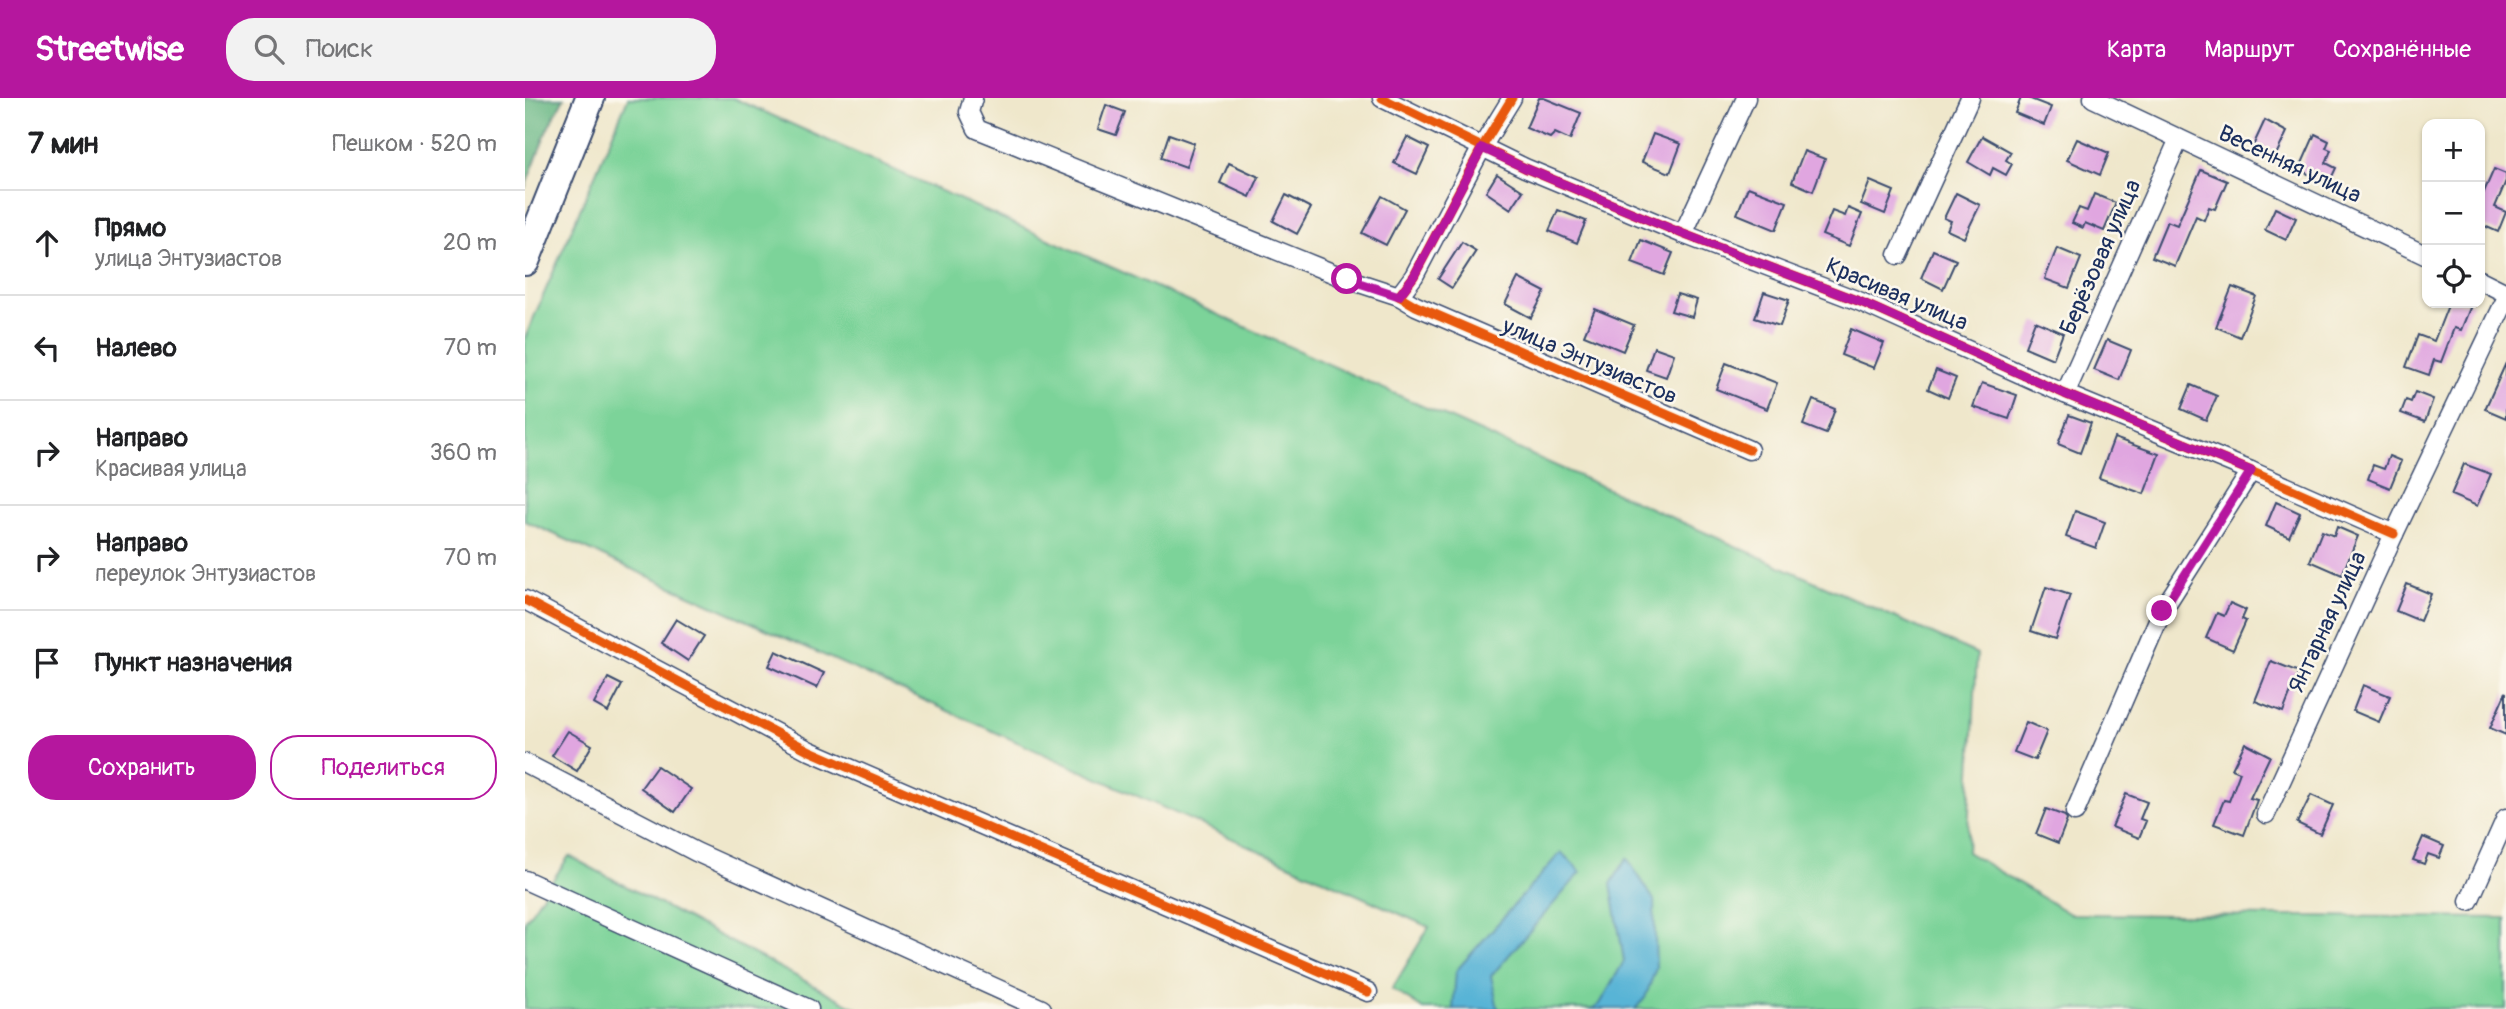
<!DOCTYPE html>
<html lang="ru">
<meta charset="utf-8">
<style>
:root{--surface:#fff;--page:#f2f2f2;--text:#202124;--muted:#757577;--line:#e0e0e0;--accent:#b5179e}
body{margin:0;font-family:Pangolin,sans-serif;background:var(--page);color:var(--text)}
.controls{position:absolute;right:21px;top:21px;display:grid;overflow:hidden;border-radius:14px;box-shadow:0 2px 5px #0004}
.controls button{width:63px;height:63px;display:grid;place-items:center;padding:0;border:0;border-bottom:2px solid var(--line);background:var(--surface);color:var(--text);font:35px sans-serif}
.stop{position:absolute;width:21px;height:21px;margin:-16px;border:5px solid #b5179e;border-radius:50%;background:#fff}
.stop.end{background:#b5179e;border-color:#fff;box-shadow:0 2px 7px #0008}
.list{margin:0;padding:0;list-style:none}
h2{display:flex;justify-content:space-between;align-items:center;height:91px;margin:0;padding:0 28px;font-size:30px}
h2 small{font-size:23px;font-weight:400;color:var(--muted)}
.list li{display:grid;grid-template-columns:46px 1fr auto;gap:21px;align-items:center;box-sizing:border-box;height:105px;padding:0 28px;border-top:2px solid var(--line)}
.list b{display:block;font-size:26px;white-space:nowrap}
.list p{margin:0;font-size:23px;white-space:nowrap;color:var(--muted)}
.list em{font-size:23px;font-style:normal;color:var(--muted)}
.actions{display:flex;gap:14px;padding:21px 28px}
.actions a{flex:1;padding:16px 0;border:2px solid var(--accent);border-radius:28px;text-align:center;font-size:24px;color:var(--accent)}
.actions .main{background:var(--accent);color:#fff}
.icon{flex:none;width:38px;height:38px;fill:none;stroke:currentColor;stroke-width:2;stroke-linecap:round;stroke-linejoin:round}
.map{position:relative;flex:none;width:1981px;height:911px;overflow:hidden}
header{display:flex;align-items:center;gap:42px;box-sizing:border-box;height:98px;padding:0 35px;background:var(--accent);color:#fff}
header strong{font-size:33px}
nav{display:flex;gap:38px;margin-inline-start:auto;font-size:24px}
.search{width:490px;height:63px;background:var(--page);display:flex;align-items:center;gap:18px;box-sizing:border-box;padding:0 24px;border-radius:28px;color:var(--muted);font-size:26px}
main{display:flex}
aside{flex:1;background:var(--surface)}
.map>svg:first-child{display:block}
.green{fill:#7bd399;stroke:#4b817c;stroke-width:2}
.forest{fill:#64b581;stroke:#407270;stroke-width:2}
.water{fill:#58b4d6;stroke:#3a729a;stroke-width:2}
.building{fill:#e0a6e0}
.lines{fill:none;stroke-linecap:round;stroke-linejoin:round}
.minor-casing{stroke:#3b4b6e;stroke-width:21}
.primary-casing{stroke:#3b4b6e;stroke-width:32}
.minor{stroke:#fff;stroke-width:18}
.primary{stroke:#fff;stroke-width:28}
.cycleway-casing{stroke:#fbf7ec;stroke-width:13}
.cycleway{stroke:#e8590c;stroke-width:9}
.route{stroke:#b5179e;stroke-width:9}
.labels{text-anchor:middle;dominant-baseline:central;stroke-width:5;stroke-linejoin:round;paint-order:stroke}
.street-label{font-size:23px;fill:#1b2f5e;stroke:#fbf7ec}
</style>
<header>
<strong>Streetwise</strong>
<div class="search"><svg class="icon" aria-label="search" viewBox="0 0 24 24"><circle cx="10" cy="10" r="6"/><path d="M15 15l6 6"/></svg>Поиск</div>
<nav><a>Карта</a><a>Маршрут</a><a>Сохранённые</a></nav>
</header>
<main>
<aside>
<h2>7 мин<small>Пешком · 520 m</small></h2>
<ul class="list">
<li><svg class="icon" aria-label="ahead" viewBox="0 0 24 24"><path d="M12 20V5M6 11l6-6 6 6"/></svg><div><b>Прямо</b><p>улица Энтузиастов</p></div><em>20 m</em></li>
<li><svg class="icon" aria-label="left" viewBox="0 0 24 24"><path d="M17 20v-9H6M10 6l-5 5 5 5"/></svg><div><b>Налево</b></div><em>70 m</em></li>
<li><svg class="icon" aria-label="right" viewBox="0 0 24 24"><path d="M7 20v-9h11M14 6l5 5-5 5"/></svg><div><b>Направо</b><p>Красивая улица</p></div><em>360 m</em></li>
<li><svg class="icon" aria-label="right" viewBox="0 0 24 24"><path d="M7 20v-9h11M14 6l5 5-5 5"/></svg><div><b>Направо</b><p>переулок Энтузиастов</p></div><em>70 m</em></li>
<li><svg class="icon" aria-label="arrive" viewBox="0 0 24 24"><path d="M6 21V4h12l-3 4 3 4H6"/></svg><div><b>Пункт назначения</b></div></li>
</ul>
<div class="actions"><a class="main">Сохранить</a><a>Поделиться</a></div>
</aside>
<div class="map">
<svg width="1981" height="911" viewBox="0 0 1981 911">
<rect width="100%" height="100%" fill="#fbf7ec"/>
<filter id="ink" filterUnits="userSpaceOnUse"><feTurbulence type="fractalNoise" baseFrequency=".0143" numOctaves="2"/><feDisplacementMap in="SourceGraphic" scale="14" xChannelSelector="R" yChannelSelector="G"/><feConvolveMatrix kernelMatrix="1 2 1 2 8 2 1 2 1" color-interpolation-filters="sRGB"/></filter>
<filter id="wash" filterUnits="userSpaceOnUse"><feTurbulence type="fractalNoise" baseFrequency=".00686" numOctaves="4" result="noise"/><feDisplacementMap in="SourceGraphic" scale="28" xChannelSelector="R" yChannelSelector="G"/><feGaussianBlur stdDeviation="1.57" result="paint"/><feColorMatrix in="noise" values="0 0 0 0 0 0 0 0 0 0 0 0 0 0 0 0 0 1.4 0 .05"/><feComposite in="paint" operator="in"/></filter>
<g filter="url(#wash)">
<rect width="100%" height="100%" fill="#efe7cb"/>
<g class="green">
<path d="M103,0H208L1452,556L1442,754L1545,816L1981,820V911H898L867,891L904,829L0,423V240Z"/>
<path d="M44,758L333,911H0V823Z"/>
</g>
<path class="forest" d="M0,0H39L22,32L0,90Z"/>
<g class="water">
<path d="M1036,754L1056,774L966,878L973,911H928L931,873Z"/>
<path d="M1102,760L1129,802L1131,870L1120,900L1110,911H1068L1075,906L1099,863L1086,786Z"/>
</g>
<g id="blocks">
<g class="building">
<path d="M1014,0H1019L1056,15L1045,42L1030,35L1025,40L1001,30Z"/>
<path d="M1496,0H1503L1526,9L1519,27L1490,15Z"/>
<path d="M581,7L600,14L591,37L573,31Z"/>
<path d="M1740,22L1762,34L1749,61L1727,50Z"/>
<path d="M644,36L669,45L661,69L636,60Z"/>
<path d="M1128,36L1156,46L1145,75L1117,64Z"/>
<path d="M1790,36L1804,43L1801,50L1806,52L1801,65L1811,70L1804,85L1774,72Z"/>
<path d="M1457,38L1486,54L1481,62L1487,66L1481,77L1468,70L1465,77L1443,64Z"/>
<path d="M882,39L904,50L892,76L869,65Z"/>
<path d="M1552,41L1584,55L1575,77L1542,62Z"/>
<path d="M1279,53L1300,61L1288,93L1267,84Z"/>
<path d="M704,65L734,79L725,99L695,85Z"/>
<path d="M1969,71L1981,76V83L1970,109L1981,114L1973,134L1955,126V103Z"/>
<path d="M1676,72L1702,83L1690,111L1684,109L1679,122L1671,118L1650,168L1627,159L1642,123L1652,127Z"/>
<path d="M972,76L998,93L986,111L961,94Z"/>
<path d="M1345,83L1369,93L1360,116L1336,106Z"/>
<path d="M1223,89L1262,104L1251,132L1212,116Z"/>
<path d="M1431,95L1455,107L1439,140L1422,132L1426,123L1419,120Z"/>
<path d="M1569,96L1591,105L1579,133L1560,125L1558,130L1547,125L1554,110L1562,113Z"/>
<path d="M761,97L786,110L772,136L748,123Z"/>
<path d="M857,98L880,111L861,147L837,135Z"/>
<path d="M1323,110L1337,116L1324,148L1297,137L1307,113L1320,118Z"/>
<path d="M1750,110L1771,120L1761,142L1740,132Z"/>
<path d="M1033,112L1061,123L1052,145L1024,133Z"/>
<path d="M1116,142L1148,155L1139,177L1107,165Z"/>
<path d="M937,144L951,153L927,190L913,181Z"/>
<path d="M1532,150L1556,160L1544,190L1520,181Z"/>
<path d="M1408,152L1431,162L1418,191L1396,180Z"/>
<path d="M993,180L1020,194L1006,220L980,206Z"/>
<path d="M1707,189L1731,198L1715,239L1691,229Z"/>
<path d="M1239,194L1264,202L1255,228L1230,220Z"/>
<path d="M1152,196L1172,202L1167,219L1146,213Z"/>
<path d="M1924,205H1947L1936,232L1929,230L1916,264L1909,262L1904,277L1881,269L1893,237L1909,243Z"/>
<path d="M1070,211L1109,227L1098,253L1059,237Z"/>
<path d="M1510,223L1538,235L1528,261L1500,249Z"/>
<path d="M1326,231L1359,245L1349,270L1316,257Z"/>
<path d="M1582,242L1606,252L1594,282L1569,272Z"/>
<path d="M1129,249L1149,256L1141,279L1121,272Z"/>
<path d="M1201,265L1252,285L1242,311L1191,291Z"/>
<path d="M1981,265V320L1960,311Z"/>
<path d="M1411,272L1431,280L1423,300L1403,291Z"/>
<path d="M1457,285L1492,297L1484,321L1448,309Z"/>
<path d="M1666,287L1692,298L1681,322L1656,311Z"/>
<path d="M1890,294L1908,301L1900,324L1876,315L1881,302L1886,304Z"/>
<path d="M1288,302L1310,311L1301,336L1278,327Z"/>
<path d="M1544,317L1566,325L1555,355L1533,346Z"/>
<path d="M1589,340L1634,356L1619,396L1574,380Z"/>
<path d="M1864,358L1876,363L1865,390L1843,381L1848,367L1859,371Z"/>
<path d="M1939,366L1966,376L1952,408L1926,397Z"/>
<path d="M1751,404L1775,415L1764,439L1741,428Z"/>
<path d="M1550,413L1580,424L1571,450L1541,439Z"/>
<path d="M1812,429L1833,438L1817,477L1785,463L1797,433L1809,438Z"/>
<path d="M1882,486L1906,496L1895,523L1871,513Z"/>
<path d="M1521,489L1545,497L1530,541L1506,533Z"/>
<path d="M1705,505L1721,512L1717,521L1721,523L1708,552L1681,540L1692,515L1699,518Z"/>
<path d="M151,521L179,538L163,563L136,545Z"/>
<path d="M251,553L299,575L292,590L244,568Z"/>
<path d="M1746,563L1774,574L1758,614L1730,603Z"/>
<path d="M83,580L97,587L83,614L69,606Z"/>
<path d="M1838,587L1865,598L1854,624L1828,613Z"/>
<path d="M1981,594V637L1965,630Z"/>
<path d="M1501,624L1522,633L1510,662L1489,654Z"/>
<path d="M43,633L67,647L52,673L27,658Z"/>
<path d="M1720,645L1745,658L1725,700L1732,702L1719,737L1689,726L1699,702L1704,703L1715,674L1707,671Z"/>
<path d="M132,668L166,691L150,714L116,690Z"/>
<path d="M1601,696L1622,704L1615,721L1621,723L1614,740L1587,729Z"/>
<path d="M1786,697L1808,707L1795,736L1772,725Z"/>
<path d="M1521,711L1540,718L1542,722L1533,745L1511,736Z"/>
<path d="M1898,739L1919,748L1914,760L1903,756L1899,766L1888,762Z"/>
</g>
</g>
</g>
<g filter="url(#ink)">
<use href="#blocks" fill-opacity="0" stroke="#3b4b6e" stroke-width="2"/>
<g class="lines">
<g class="minor-casing">
<g id="minor">
<path d="M448,0L444,14L452,31L822,181L874,198"/>
<path d="M857,0L1000,70L1158,136L1336,204L1540,296L1726,373L1869,436"/>
<path d="M987,0L957,49L889,178L874,198L891,208L1224,352"/>
<path d="M1568,0L1902,158"/>
<path d="M1158,136L1221,0"/>
<path d="M1373,157L1445,0"/>
<path d="M1955,182L1981,195"/>
<path d="M1540,296L1654,41"/>
<path d="M0,502L285,653L843,894"/>
<path d="M0,665L171,754L517,911"/>
<path d="M1550,714L1637,513L1726,373"/>
<path d="M1741,716L1869,436L1981,201"/>
<path d="M0,782L284,911"/>
<path d="M1944,803L1981,720"/>
</g>
</g>
<g class="primary-casing">
<path id="primary" d="M0,163L65,0"/>
</g>
<use href="#minor" class="minor"/>
<use href="#primary" class="primary"/>
<g class="cycleway-casing">
<g id="cycleway">
<path d="M857,0L1000,70L1158,136L1336,204L1540,296L1726,373L1869,436"/>
<path d="M987,0L957,49L889,178L874,198L891,208L1224,352"/>
<path d="M0,502L285,653L843,894"/>
</g>
</g>
<use href="#cycleway" class="cycleway"/>
</g>
</g>
<g class="lines" filter="url(#ink)">
<path class="route" d="M822,181L874,198L889,178L957,50L1000,70L1158,136L1336,204L1540,296L1726,373L1637,513"/>
</g>
<g class="labels">
<g class="street-label">
<text transform="translate(1765 66) rotate(25)">Весенняя улица</text>
<text transform="translate(1575 159) rotate(-66)">Берёзовая улица</text>
<text transform="translate(1372 196) rotate(23)">Красивая улица</text>
<text transform="translate(1065 263) rotate(23)">улица Энтузиастов</text>
<text transform="translate(1802 524) rotate(-65)">Янтарная улица</text>
</g>
</g>
</svg>
<div class="controls">
<button>+</button>
<button>−</button>
<button><svg class="icon" aria-label="locate" viewBox="0 0 24 24"><circle cx="12" cy="12" r="6"/><path d="M12 2v4M12 18v4M2 12h4M18 12h4"/></svg></button>
</div>
<div class="stop" style="left:822px;top:181px"></div>
<div class="stop end" style="left:1637px;top:513px"></div>
</div>
</main>
